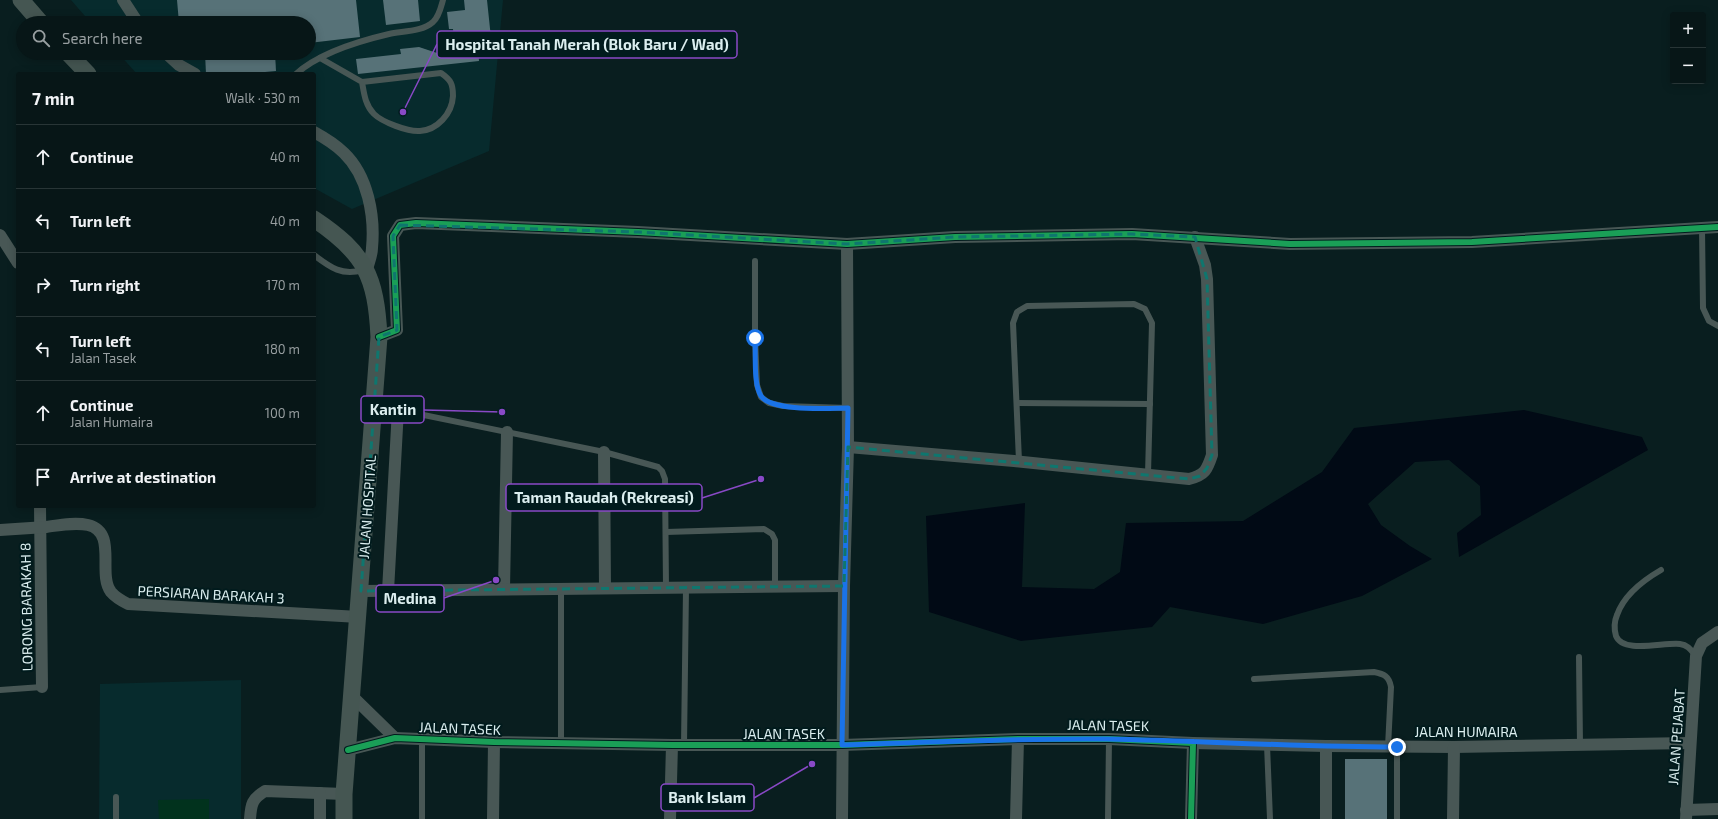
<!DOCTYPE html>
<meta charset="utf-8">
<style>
:root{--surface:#071617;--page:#152324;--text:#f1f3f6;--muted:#989fa1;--line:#283536}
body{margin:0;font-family:"Exo 2",sans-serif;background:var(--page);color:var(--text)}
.controls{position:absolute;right:12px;top:12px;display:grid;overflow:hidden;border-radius:4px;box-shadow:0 2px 10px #0003}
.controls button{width:36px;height:36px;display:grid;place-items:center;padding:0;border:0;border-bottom:1px solid var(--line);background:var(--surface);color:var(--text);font:20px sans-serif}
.stop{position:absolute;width:12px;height:12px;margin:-9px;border:3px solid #1a73e8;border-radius:50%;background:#fff}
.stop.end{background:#1a73e8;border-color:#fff;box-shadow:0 1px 4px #0008}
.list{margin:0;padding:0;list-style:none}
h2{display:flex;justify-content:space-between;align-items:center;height:52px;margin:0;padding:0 16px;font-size:17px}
h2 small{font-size:13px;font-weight:400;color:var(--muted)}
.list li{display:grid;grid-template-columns:26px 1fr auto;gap:12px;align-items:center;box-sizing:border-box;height:64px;padding:0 16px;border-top:1px solid var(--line)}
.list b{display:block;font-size:15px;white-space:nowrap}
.list p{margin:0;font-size:13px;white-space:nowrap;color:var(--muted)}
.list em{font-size:13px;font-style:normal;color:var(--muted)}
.icon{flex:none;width:22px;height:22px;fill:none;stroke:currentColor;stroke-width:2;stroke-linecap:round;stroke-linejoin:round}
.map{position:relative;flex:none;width:1718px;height:819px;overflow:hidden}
.search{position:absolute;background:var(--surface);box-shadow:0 2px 10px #0003;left:16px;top:16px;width:300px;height:44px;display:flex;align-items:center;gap:10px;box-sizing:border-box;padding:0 14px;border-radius:22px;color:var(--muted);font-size:15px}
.panel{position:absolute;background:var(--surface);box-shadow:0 2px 10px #0003;left:16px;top:72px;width:300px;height:436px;border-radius:4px}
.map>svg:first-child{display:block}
.built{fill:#072b2d}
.green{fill:#01321d}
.water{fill:#010a15}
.building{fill:#577278}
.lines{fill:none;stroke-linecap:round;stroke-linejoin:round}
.lane{stroke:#485755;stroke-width:6}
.street{stroke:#485755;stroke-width:12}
.secondary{stroke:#455652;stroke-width:17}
.cycleway-casing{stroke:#011b1d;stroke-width:8}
.cycleway{stroke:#1a9f57;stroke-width:6}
.route{stroke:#1a73e8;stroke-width:5}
.marked{fill:none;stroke:#0f766e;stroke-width:3;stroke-dasharray:8 5;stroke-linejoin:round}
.labels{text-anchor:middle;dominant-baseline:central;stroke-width:4;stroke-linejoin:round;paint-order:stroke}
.street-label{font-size:14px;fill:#dbeeef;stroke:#011b1d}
.leader{fill:none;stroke:#8949c6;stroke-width:1.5}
.callout-dot{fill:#8949c6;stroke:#011b1d;stroke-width:1.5}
.callout{fill:#011b1d;stroke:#8949c6;stroke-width:1.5}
.callout-label{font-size:15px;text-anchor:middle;font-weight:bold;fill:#dbeeef}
</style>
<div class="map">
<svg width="1718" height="819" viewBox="0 0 1718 819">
<rect width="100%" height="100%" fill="#091e1f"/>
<g class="built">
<path d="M71,0H503L489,151L352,209L314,188V74H137L118,53H309V23H91Z"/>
<path d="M241,680V819H99L100,684Z"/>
</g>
<path class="green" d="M209,799V819H159L158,800Z"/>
<path class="water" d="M1524,410L1642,437L1648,450L1459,557L1457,533L1481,515L1480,486L1449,460L1415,462L1368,504L1381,525L1410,546L1432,559L1362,596L1263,624L1170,607L1152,627L1021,641L929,612L926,516L1025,503L1022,587L1094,589L1120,572L1126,523L1243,521L1322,472L1354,428Z"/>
<g class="building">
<path d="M177,0H356L360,37L309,43V23H179Z"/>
<path d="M383,0H418L420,21L386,25Z"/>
<path d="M464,0H487L491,38L477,39L479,61L358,74L356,59L401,54L400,49L419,47L437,53L455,51L453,29H449L447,12L465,10Z"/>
<path d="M205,53H275L276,71L242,74H206Z"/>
<rect x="1345" y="759" width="42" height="60"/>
</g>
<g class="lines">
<g class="lane">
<path d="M320,58L362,82C364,93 365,105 374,114C382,122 408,132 420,131C437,130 452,114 453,96C453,84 451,80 441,73L362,82"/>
<path d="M296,74C319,53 359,41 389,34C402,31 422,32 433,22C439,17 441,7 443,0"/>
<path d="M1702,228L1703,308L1709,321L1718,326"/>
<path d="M314,255C331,268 342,276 363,270"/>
<path d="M755,261V338L757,385L761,397L769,403L783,406L848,408"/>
<path d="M1017,403L1150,404"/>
<path d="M375,405L604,452L658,467L662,471L665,479L666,588"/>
<path d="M1019,461L1013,323L1017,312L1027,306L1134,304L1145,309L1152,323L1148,474"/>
<path d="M666,532L764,529L772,534L775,540V587"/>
<path d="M1661,570C1642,581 1624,595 1617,615C1614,622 1614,629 1616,636C1623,654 1664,642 1680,644C1688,645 1691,650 1696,656"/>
<path d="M561,589V743"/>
<path d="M1579,657L1580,745"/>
<path d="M1254,679L1374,672C1384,674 1389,676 1391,687L1388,747"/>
<path d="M0,690L42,687"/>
<path d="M422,739V819"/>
<path d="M684,745L686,588"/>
<path d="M1267,745L1270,819"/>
<path d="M1397,747V819"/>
<path d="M116,819V797"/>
<path d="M1108,819L1109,739"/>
</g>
<g class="street">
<path d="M123,0L138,23"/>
<path d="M166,53L179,65L195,74"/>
<path d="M314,132C325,138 335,144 344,153C368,176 375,216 372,248C372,255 369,262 367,269"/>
<path d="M0,235L18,263"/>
<path d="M379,337L397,330L393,236L400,225L416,223L638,232L847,244L955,237L1132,234L1290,244L1472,242L1718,227"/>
<path d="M848,447L1014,461L1189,479C1205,475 1207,470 1212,455L1207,279L1205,265L1195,237"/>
<path d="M604,452L605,588"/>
<path d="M40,506L42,687"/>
<path d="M0,530C15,529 31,528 46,527C60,525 75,522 88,525C118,532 97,574 111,592C116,598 122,601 128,604L359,617"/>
<path d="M504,589L507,432"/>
<path d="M361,591L844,586"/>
<path d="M388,591L398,409"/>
<path d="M352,696L395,738"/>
<path d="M1193,743L1326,746L1454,747L1690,743"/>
<path d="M348,750L395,738L494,742L672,745H842L1018,739H1109L1193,743L1191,819"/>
<path d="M1686,810L1718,809"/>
<path d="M250,819C251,804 252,799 265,791L344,794"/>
<path d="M320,819V793"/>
<path d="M493,819L494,742"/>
<path d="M670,819L672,745"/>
<path d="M842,819L844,586L848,447L847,244"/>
<path d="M1016,819L1018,739"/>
<path d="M1326,819V746"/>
<path d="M1453,819L1454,747"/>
<path d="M1686,819L1696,656L1702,643L1718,632"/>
</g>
<g class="secondary">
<path d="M21,0L41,23"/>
<path d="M68,53L88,74"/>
<path d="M314,219C365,253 376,276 379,337L344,794V819"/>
</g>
<g class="cycleway-casing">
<g id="cycleway">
<path d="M379,337L397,330L393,236L400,225L416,223L638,232L847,244L955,237L1132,234L1290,244L1472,242L1718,227"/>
<path d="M348,750L395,738L494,742L672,745H842L1018,739H1109L1193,743L1191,819"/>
</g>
</g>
<use href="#cycleway" class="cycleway"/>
</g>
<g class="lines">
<path class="route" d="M755,338C756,353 753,384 761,396C772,412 830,408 848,408L842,745C930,742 1019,738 1107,739C1204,741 1300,747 1397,747"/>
</g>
<path class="marked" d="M400,225L638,232L847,244L955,237L1132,234L1195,237L1207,279L1212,455L1207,468L1200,476L1189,479L848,447L844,586L361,591L379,337L397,330L393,236Z"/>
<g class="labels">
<g class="street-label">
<text transform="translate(367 507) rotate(-86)">JALAN HOSPITAL</text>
<text transform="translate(211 594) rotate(3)">PERSIARAN BARAKAH 3</text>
<text transform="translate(26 607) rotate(-91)">LORONG BARAKAH 8</text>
<text transform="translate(1108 725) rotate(1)">JALAN TASEK</text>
<text transform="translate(460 728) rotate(2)">JALAN TASEK</text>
<text x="1466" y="731">JALAN HUMAIRA</text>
<text x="784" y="733">JALAN TASEK</text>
<text transform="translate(1676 737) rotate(-86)">JALAN PEJABAT</text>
</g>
</g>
<path class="leader" d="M403 112L437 44M502 412L424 410M761 479L702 498M496 580L444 598M812 764L754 798"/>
<g class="callout-dot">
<circle cx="403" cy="112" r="4"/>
<circle cx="502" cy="412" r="4"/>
<circle cx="761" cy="479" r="4"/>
<circle cx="496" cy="580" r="4"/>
<circle cx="812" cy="764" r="4"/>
</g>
<g class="callout">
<rect x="437" y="31" width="300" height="27" rx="4"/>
<rect x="361" y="396" width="63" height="27" rx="4"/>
<rect x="506" y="484" width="196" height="27" rx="4"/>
<rect x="376" y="585" width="68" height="27" rx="4"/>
<rect x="661" y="784" width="93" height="27" rx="4"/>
</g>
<g class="callout-label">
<text x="587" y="50">Hospital Tanah Merah (Blok Baru / Wad)</text>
<text x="393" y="415">Kantin</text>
<text x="604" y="503">Taman Raudah (Rekreasi)</text>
<text x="410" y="604">Medina</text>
<text x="707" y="803">Bank Islam</text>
</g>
</svg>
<div class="controls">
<button>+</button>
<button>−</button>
</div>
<div class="stop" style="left:755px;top:338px"></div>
<div class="stop end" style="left:1397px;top:747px"></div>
<div class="search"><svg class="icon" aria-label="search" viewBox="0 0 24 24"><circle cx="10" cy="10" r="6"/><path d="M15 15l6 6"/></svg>Search here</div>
<section class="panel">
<h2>7 min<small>Walk · 530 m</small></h2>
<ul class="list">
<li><svg class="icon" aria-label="ahead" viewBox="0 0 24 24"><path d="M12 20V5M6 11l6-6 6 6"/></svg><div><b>Continue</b></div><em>40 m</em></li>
<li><svg class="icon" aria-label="left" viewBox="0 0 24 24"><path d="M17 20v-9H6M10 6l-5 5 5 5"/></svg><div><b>Turn left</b></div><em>40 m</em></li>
<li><svg class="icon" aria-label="right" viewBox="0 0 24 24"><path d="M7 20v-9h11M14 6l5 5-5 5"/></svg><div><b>Turn right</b></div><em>170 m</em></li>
<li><svg class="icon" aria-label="left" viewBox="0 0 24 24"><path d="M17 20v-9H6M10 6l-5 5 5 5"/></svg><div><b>Turn left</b><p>Jalan Tasek</p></div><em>180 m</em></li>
<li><svg class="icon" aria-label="ahead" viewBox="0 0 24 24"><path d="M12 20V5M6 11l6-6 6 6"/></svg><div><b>Continue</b><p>Jalan Humaira</p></div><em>100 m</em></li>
<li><svg class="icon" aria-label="arrive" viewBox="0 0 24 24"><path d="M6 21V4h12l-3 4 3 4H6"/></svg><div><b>Arrive at destination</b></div></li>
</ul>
</section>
</div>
